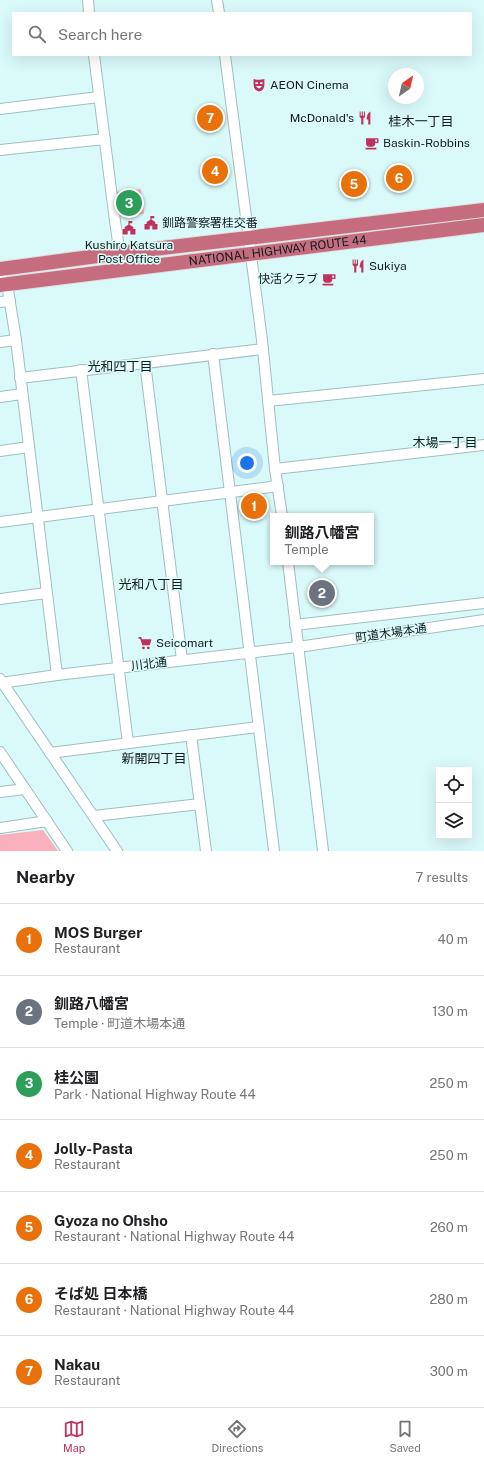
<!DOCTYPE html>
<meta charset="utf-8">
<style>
:root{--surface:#fff;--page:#f2f2f2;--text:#202124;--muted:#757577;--line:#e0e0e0;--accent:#c0325d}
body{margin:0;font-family:"Public Sans","Noto Sans JP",sans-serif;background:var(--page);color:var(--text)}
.controls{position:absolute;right:12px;bottom:12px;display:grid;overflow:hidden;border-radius:0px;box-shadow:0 4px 16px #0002}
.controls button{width:36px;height:36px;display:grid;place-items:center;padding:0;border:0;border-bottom:1px solid var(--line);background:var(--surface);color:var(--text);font:20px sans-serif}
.compass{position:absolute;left:388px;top:68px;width:36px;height:36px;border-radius:50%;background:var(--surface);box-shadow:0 4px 16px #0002;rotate:34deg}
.you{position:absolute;left:247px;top:463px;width:14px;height:14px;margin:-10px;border:3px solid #fff;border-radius:50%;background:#1a73e8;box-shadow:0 0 0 6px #1a73e833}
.badge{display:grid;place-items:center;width:26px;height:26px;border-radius:50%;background:var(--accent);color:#fff;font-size:13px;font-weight:700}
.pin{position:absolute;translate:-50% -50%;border:2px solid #fff;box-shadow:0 1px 4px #0006}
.popup{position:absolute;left:270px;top:513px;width:104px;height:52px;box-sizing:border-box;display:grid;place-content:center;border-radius:0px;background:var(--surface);filter:drop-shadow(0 1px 3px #0005);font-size:13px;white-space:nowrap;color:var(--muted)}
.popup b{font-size:15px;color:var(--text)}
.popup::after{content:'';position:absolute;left:50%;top:100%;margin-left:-8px;border:8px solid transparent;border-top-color:var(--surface)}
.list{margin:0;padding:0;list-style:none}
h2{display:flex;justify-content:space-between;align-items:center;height:52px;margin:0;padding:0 16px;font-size:17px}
h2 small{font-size:13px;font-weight:400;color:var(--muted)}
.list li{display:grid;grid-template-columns:26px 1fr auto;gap:12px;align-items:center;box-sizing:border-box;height:72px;padding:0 16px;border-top:1px solid var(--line)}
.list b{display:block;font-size:15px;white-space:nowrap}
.list p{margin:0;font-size:13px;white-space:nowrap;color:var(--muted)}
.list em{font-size:13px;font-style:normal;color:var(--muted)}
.icon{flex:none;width:22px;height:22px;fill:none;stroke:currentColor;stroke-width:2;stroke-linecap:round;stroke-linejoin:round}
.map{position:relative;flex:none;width:484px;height:851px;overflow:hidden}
.search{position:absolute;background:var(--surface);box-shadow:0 4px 16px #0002;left:12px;right:12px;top:12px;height:44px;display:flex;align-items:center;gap:10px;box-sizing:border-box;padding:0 14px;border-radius:0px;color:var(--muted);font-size:15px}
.sheet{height:556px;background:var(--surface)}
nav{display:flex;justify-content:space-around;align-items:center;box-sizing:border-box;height:56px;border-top:1px solid var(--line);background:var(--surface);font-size:11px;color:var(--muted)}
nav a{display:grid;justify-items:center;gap:2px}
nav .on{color:var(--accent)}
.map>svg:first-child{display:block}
.green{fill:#fbb0bd}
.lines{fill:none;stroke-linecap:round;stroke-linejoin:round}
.minor-casing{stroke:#a0bfbe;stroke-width:12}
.highway-casing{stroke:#dedfdf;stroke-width:16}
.minor{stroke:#fff;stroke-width:10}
.highway{stroke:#c56d7f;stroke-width:14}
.labels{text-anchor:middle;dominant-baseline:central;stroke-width:3;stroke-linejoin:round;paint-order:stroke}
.poi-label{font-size:12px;fill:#111d1d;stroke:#dafaf9;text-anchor:start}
.street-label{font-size:12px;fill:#111d1d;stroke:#dafaf9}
.neighbourhood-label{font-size:13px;fill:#111d1d;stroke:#dafaf9}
</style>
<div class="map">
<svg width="484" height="851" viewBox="0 0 484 851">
<rect width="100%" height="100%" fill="#dafaf9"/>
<g class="green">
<path d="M141,189L144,214L117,216L114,192Z"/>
<path d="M43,830L58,851H0V835Z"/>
</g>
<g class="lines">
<g class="minor-casing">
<g id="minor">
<path d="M88,0L89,13"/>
<path d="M217,0L219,13"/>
<path d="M94,55L115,221L122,269"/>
<path d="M225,55L262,340L275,469L282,516"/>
<path d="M0,109L99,97"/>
<path d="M0,150L105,139"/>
<path d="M0,276L7,284L16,340L57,675"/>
<path d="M0,302L10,301"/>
<path d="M0,342L16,340"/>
<path d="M213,354L274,851"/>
<path d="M145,363L182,660"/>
<path d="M81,370L128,743"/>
<path d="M20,378L263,349"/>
<path d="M0,397L22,394"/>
<path d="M268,401L484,379"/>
<path d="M0,451L29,447"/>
<path d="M275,469L484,445"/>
<path d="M0,522L278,486"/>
<path d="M288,562L323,851"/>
<path d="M0,599L46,593"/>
<path d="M295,625L484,603"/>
<path d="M0,679L117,851"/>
<path d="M0,683L57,675L298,647L484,620"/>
<path d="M191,735L206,851"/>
<path d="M0,752L67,851"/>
<path d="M50,753L258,727"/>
<path d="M0,792L25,789"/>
<path d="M94,816L200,804"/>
<path d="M0,828L47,821"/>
</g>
</g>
<g class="highway-casing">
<g id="highway">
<path d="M0,269L120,253L484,210"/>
<path id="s1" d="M0,285L484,225"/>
</g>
</g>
<use href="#minor" class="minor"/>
<use href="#highway" class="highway"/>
</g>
<defs>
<g id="theatre-bare" transform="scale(1.08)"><path d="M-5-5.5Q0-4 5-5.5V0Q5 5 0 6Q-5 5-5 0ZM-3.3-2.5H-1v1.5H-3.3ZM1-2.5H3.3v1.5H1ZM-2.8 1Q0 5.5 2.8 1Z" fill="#c0325d" stroke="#dafaf9" stroke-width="2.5" paint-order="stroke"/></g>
<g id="restaurant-bare" transform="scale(1.08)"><path d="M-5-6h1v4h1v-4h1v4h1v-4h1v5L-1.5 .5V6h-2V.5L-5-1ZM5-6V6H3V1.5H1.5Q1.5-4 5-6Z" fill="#c0325d" stroke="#dafaf9" stroke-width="2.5" paint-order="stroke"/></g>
<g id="cafe-bare" transform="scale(1.08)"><path d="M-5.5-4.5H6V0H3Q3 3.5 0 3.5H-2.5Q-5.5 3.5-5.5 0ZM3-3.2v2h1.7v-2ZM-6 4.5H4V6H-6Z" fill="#c0325d" stroke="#dafaf9" stroke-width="2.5" paint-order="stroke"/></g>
<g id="civic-bare" transform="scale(1.08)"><path d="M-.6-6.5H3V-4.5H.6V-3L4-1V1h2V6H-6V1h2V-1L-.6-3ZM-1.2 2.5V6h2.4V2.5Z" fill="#c0325d" stroke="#dafaf9" stroke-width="2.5" paint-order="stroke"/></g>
<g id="supermarket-bare" transform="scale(1.08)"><path d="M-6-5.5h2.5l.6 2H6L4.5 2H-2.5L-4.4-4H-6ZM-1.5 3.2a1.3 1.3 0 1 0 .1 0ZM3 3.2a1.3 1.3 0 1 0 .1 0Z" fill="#c0325d" stroke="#dafaf9" stroke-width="2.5" paint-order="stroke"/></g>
</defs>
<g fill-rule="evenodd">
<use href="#theatre-bare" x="259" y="85"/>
<use href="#restaurant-bare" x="365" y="118"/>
<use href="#cafe-bare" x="372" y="143"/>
<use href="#civic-bare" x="151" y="223"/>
<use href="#civic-bare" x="129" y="228"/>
<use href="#restaurant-bare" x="358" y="266"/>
<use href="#cafe-bare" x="329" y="279"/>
<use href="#supermarket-bare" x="145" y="643"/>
</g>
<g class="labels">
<g class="poi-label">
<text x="270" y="85">AEON Cinema</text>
<text x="354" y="118" text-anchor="end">McDonald's</text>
<text x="383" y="143">Baskin-Robbins</text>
<text x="162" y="223">釧路警察署桂交番</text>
<text x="129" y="245" text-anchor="middle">Kushiro Katsura<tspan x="129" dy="14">Post Office</tspan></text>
<text x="369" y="266">Sukiya</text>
<text x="318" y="279" text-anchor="end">快活クラブ</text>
<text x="156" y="643">Seicomart</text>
</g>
<g class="street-label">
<text stroke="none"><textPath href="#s1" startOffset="280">NATIONAL HIGHWAY ROUTE 44</textPath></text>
<text transform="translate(391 633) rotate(-8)">町道木場本通</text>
<text transform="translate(149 664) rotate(-7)">川北通</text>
</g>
<g class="neighbourhood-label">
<text x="421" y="121">桂木一丁目</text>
<text x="120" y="366">光和四丁目</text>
<text x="445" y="442">木場一丁目</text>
<text x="151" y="584">光和八丁目</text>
<text x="154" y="758">新開四丁目</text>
</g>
</g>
</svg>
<div class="controls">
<button><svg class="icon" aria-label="locate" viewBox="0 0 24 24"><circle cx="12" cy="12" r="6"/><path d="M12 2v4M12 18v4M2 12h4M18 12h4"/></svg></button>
<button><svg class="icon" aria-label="layers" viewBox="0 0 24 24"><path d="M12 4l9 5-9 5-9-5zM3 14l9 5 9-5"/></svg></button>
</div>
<svg class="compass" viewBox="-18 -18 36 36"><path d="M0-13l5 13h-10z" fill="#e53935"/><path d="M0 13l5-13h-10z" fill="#757577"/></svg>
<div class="you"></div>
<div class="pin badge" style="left:254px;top:506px;background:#e8710a">1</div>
<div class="pin badge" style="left:322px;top:593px;background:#6b7280">2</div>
<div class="popup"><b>釧路八幡宮</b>Temple</div>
<div class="pin badge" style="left:129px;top:203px;background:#2e9e5b">3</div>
<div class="pin badge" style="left:215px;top:171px;background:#e8710a">4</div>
<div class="pin badge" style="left:354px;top:184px;background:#e8710a">5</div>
<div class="pin badge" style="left:399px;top:178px;background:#e8710a">6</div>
<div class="pin badge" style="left:210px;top:118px;background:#e8710a">7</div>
<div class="search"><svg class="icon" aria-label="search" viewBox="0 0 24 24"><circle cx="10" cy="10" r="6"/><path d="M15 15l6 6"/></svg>Search here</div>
</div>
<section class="sheet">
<h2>Nearby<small>7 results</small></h2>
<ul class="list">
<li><span class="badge" style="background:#e8710a">1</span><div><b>MOS Burger</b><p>Restaurant</p></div><em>40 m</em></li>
<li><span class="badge" style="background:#6b7280">2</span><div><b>釧路八幡宮</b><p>Temple · 町道木場本通</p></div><em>130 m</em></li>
<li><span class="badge" style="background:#2e9e5b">3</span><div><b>桂公園</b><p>Park · National Highway Route 44</p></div><em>250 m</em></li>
<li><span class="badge" style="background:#e8710a">4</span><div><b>Jolly-Pasta</b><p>Restaurant</p></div><em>250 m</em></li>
<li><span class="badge" style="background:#e8710a">5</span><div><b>Gyoza no Ohsho</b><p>Restaurant · National Highway Route 44</p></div><em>260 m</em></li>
<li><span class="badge" style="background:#e8710a">6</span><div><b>そば処 日本橋</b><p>Restaurant · National Highway Route 44</p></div><em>280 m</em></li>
<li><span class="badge" style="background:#e8710a">7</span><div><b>Nakau</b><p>Restaurant</p></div><em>300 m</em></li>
</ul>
</section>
<nav>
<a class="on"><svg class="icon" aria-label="map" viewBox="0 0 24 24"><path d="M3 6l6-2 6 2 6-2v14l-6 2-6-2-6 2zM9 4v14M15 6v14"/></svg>Map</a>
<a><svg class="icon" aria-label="directions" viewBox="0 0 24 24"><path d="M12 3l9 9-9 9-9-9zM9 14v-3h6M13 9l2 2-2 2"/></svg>Directions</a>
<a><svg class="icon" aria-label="saved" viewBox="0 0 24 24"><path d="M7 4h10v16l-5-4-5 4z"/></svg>Saved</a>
</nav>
